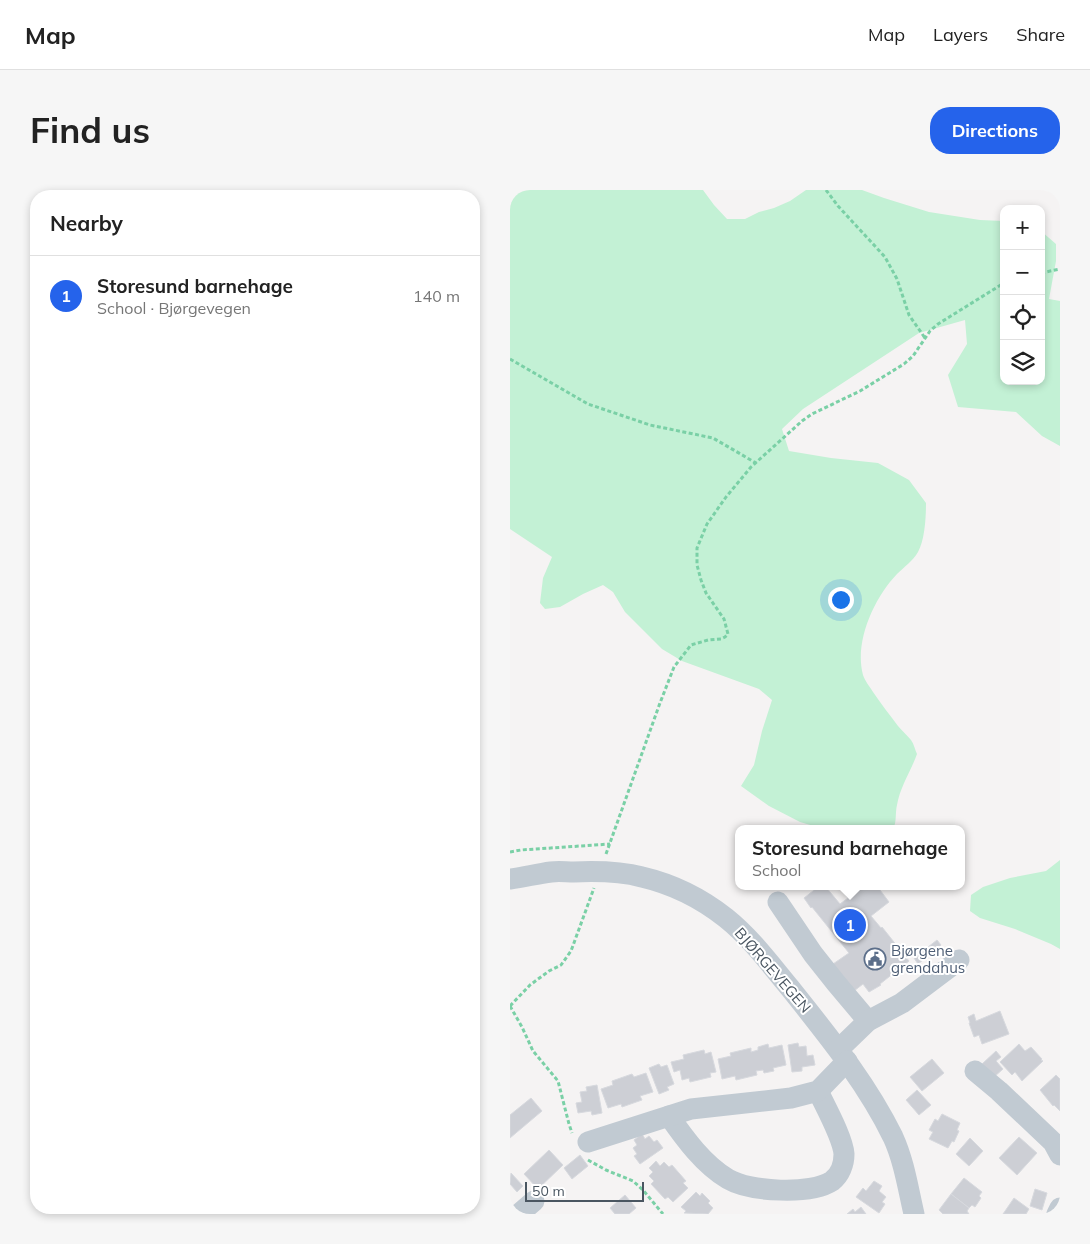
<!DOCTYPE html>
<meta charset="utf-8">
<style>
:root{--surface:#fff;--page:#f6f6f6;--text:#222;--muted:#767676;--line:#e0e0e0;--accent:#2563eb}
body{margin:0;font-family:Mulish,sans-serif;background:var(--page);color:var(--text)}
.controls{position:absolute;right:15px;top:15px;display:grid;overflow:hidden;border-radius:10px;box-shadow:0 2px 8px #0003}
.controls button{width:45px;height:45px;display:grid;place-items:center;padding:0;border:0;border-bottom:1px solid var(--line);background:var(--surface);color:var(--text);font:25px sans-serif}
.scale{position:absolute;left:15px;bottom:12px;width:119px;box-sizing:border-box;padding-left:5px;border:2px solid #4a5661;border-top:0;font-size:14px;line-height:18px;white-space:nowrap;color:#4a5661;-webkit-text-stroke:4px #fff;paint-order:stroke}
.you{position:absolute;left:330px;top:409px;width:18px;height:18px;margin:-12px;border:4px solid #fff;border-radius:50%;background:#1a73e8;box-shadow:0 0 0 8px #1a73e833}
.badge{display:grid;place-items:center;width:32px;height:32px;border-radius:50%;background:var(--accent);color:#fff;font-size:16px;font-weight:700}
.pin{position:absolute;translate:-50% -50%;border:2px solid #fff;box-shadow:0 1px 5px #0006}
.popup{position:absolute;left:225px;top:635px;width:230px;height:65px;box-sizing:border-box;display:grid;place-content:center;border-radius:10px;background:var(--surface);filter:drop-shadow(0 1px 4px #0005);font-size:16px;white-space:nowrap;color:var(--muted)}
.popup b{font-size:19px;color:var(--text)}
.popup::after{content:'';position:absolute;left:50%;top:100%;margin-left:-10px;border:10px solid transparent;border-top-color:var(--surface)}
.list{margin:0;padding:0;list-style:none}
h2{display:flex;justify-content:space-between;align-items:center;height:65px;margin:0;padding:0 20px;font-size:21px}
h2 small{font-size:16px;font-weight:400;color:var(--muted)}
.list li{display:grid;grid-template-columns:32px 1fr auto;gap:15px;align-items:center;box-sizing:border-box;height:80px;padding:0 20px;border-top:1px solid var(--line)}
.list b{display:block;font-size:19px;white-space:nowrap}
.list p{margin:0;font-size:16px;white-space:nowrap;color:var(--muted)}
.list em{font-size:16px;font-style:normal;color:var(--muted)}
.icon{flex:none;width:28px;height:28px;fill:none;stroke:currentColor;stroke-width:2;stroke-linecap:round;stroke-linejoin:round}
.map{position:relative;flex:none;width:550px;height:1024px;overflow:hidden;border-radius:20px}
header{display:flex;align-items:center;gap:30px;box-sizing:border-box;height:70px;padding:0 25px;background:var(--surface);border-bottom:1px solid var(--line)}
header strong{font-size:24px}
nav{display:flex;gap:28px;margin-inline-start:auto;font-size:18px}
.intro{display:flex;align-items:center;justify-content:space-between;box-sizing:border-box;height:120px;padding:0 30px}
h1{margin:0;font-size:35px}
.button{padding:12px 22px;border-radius:20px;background:var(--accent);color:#fff;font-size:18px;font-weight:700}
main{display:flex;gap:30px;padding:0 30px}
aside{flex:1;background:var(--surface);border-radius:20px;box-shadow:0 2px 8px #0003}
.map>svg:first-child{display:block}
.green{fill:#c3f1d5}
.building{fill:#cdcfd5;stroke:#d7d9de}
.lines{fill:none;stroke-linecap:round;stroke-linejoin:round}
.path{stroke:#7ad0a6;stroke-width:3;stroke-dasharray:4 2.5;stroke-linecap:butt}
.minor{stroke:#c1cad2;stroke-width:21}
.labels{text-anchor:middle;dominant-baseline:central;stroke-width:4;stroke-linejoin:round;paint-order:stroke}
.service-label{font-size:15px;fill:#4e5e75;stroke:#fff;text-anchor:start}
.street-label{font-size:15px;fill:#4a5661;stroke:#fff}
</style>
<header>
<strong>Map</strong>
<nav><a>Map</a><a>Layers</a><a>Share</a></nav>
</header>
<div class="intro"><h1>Find us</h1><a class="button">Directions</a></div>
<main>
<aside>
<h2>Nearby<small></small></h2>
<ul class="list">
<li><span class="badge">1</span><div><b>Storesund barnehage</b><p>School · Bjørgevegen</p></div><em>140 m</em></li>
</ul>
</aside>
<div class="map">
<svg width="550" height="1024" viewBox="0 0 550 1024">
<rect width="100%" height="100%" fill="#f5f3f3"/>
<g class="green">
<path d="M0,0H193L204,15L217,29H235L249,22L264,18L280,11L296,0H352L374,8L419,22L470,30L494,31V191H531V41L546,54V71L539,109L550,111V256L532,246L506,222L448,217L438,185L457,154L455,130L409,143L293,219L272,239L279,261L321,268L368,273L399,290L416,313C416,326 415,350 408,362C403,371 394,377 387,384C364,408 344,452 353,485C355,491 360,497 363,502C371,514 380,525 388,536C392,541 397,545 401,550C404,554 405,560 407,564C401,581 390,597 387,615C385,623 387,632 383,639H314L290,632L259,616L231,596L244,575L252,541L262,510L249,499L172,471L152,459L115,422L103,402L93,395L73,404L50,417L35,419L30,413L33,388L42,367L0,339Z"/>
<path d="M550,670V759L541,754L505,739L470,728L460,721L461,705L473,697L500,688L536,681Z"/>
</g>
<g class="building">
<path d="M315,696L330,714L338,708L329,696H367L379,712L361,726L371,738L372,737L399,771L370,794L371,795L359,802L353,794L344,801L323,774L339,763L302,717L301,718L294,708L308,697L310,700Z"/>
<path d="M427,750L431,755L408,774L404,768Z"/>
<path d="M490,821L499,844L472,854L469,845L464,847L459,833H460L458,827L464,824L466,831Z"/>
<path d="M288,853L289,857L296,856L297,866L303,865L305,875L292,877V881L282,882L278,855Z"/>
<path d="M258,854L259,858L272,855L276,875L263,878L264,881L254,883L253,880L246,881L247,885L226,890L225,886L212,889L208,869L221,866L220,863L241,858V862L248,860V857Z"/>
<path d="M509,854L515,861L521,857L532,869L531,870L533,871L512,891L505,882L502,885L490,872Z"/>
<path d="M194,860L195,864L201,862L206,882L200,883L201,887L180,892L179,888L172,890L170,880L164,882L161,872L174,869L173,865Z"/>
<path d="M486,861L491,867L486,871L493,879L484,887L472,874Z"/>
<path d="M422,869L434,883L412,901L400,887Z"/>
<path d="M149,874L151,877L157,875L164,894L157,897L159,900L149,904L139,878Z"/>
<path d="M136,883L143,902L130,906L132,910L112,917L111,914L98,918L91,899L103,895L102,891L122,884L124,887Z"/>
<path d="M546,885L550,889V921L544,915L543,916L530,900Z"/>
<path d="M87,895L92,923L82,925L81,921L68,923L66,913L72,912L70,902L77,901L76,897Z"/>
<path d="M407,900L421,915L409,925L396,910Z"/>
<path d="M21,908L32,921L0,948V925Z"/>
<path d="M432,924L450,933L447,940L449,941L444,952L442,951L438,958L419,949L423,942L419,940L425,929L428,931Z"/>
<path d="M132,944L135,949L139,946L144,952L147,950L153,958L130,974L124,966L127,964L123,958L127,955L124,950Z"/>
<path d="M509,947L527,963L507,985L489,968Z"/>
<path d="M460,948L473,961L459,976L446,964Z"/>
<path d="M39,960L53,975L28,999L14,984Z"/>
<path d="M70,965L78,976L62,989L54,978Z"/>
<path d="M146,971L150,976L154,972L159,977L162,975L176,991L173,993L178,998L163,1012L158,1007L155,1009L141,994L144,991L139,986L143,982L139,978Z"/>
<path d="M1,983L13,996L7,1002L0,994Z"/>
<path d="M454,988L472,1002L469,1006L471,1008L465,1017L462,1015L459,1018L441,1004Z"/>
<path d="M364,991L372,996L369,1001L376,1007L372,1012L375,1014L369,1023L346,1007L353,998L356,1001Z"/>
<path d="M525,999L537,1003L532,1020L520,1016Z"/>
<path d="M186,1002L190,1006L192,1003L200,1011L198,1013L203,1018L198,1024L174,1023L176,1021L171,1017Z"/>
<path d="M441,1004L459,1018L457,1021L459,1024H433L429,1020Z"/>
<path d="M115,1005L126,1018L119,1024H105L100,1018Z"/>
<path d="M504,1008L519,1019L516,1024H493Z"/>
<path d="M351,1017L356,1024H337L343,1019L345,1022Z"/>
</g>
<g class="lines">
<g class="path">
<path d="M316,0L328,16L375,67L387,89L399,125L415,148"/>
<path d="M531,83L550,79"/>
<path d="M0,169L78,214L140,235L203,248L246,273"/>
<path d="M0,662L11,660L100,654"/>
<path d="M96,664L150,513L164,477L181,455L198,450L211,449L215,447L218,444L214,429L196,403L191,390L187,375V358L197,334L216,307L241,277L292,231L302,224L350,201L394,174L403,166L420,141L428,134L494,93"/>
<path d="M0,816L20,795L39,781L51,775L61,761L84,698"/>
<path d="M0,816L12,837L23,861L48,891L59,934L62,943"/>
<path d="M78,970L96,980L123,991L133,1000L153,1024"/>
</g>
<g class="minor">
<path d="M0,689C14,687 27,684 41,682C49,681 56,682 64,682C87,681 109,681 132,687C162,694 192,709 216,728C241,748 260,774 280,798C318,846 356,892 383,947C394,971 398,998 404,1024"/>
<path d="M268,712L303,764L326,793L358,831"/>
<path d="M329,859L358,831L392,813L449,770"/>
<path d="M465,881L489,901L543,952L550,965"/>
<path d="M159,926C175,949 194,975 218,989C240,1002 301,1005 322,991C330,985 334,974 334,964C333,948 315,916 308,901"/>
<path d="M78,952L181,919L281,908L308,901L337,871"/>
<path d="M9,1024L24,1011"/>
<path d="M547,1024L550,1018"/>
</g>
</g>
<defs>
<g id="civic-ring" transform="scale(1.125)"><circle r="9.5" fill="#fff" stroke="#5c6f8a" stroke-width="1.5"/><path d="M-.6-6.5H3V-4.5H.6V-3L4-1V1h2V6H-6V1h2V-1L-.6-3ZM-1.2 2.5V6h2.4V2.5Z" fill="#5c6f8a"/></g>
</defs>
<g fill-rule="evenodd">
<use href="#civic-ring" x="365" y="769"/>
</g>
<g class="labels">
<g class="service-label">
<text x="381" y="760">Bjørgene<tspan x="381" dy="17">grendahus</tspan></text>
</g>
<g class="street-label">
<text transform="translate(263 780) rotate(49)">BJØRGEVEGEN</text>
</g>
</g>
</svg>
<div class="controls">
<button>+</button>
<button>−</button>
<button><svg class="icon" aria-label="locate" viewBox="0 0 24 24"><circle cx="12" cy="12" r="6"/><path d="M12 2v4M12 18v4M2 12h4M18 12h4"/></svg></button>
<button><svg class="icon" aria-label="layers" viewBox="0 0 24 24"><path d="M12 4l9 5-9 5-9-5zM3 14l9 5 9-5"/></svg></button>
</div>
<div class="scale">50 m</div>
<div class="you"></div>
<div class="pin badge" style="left:340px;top:735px">1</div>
<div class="popup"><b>Storesund barnehage</b>School</div>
</div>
</main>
